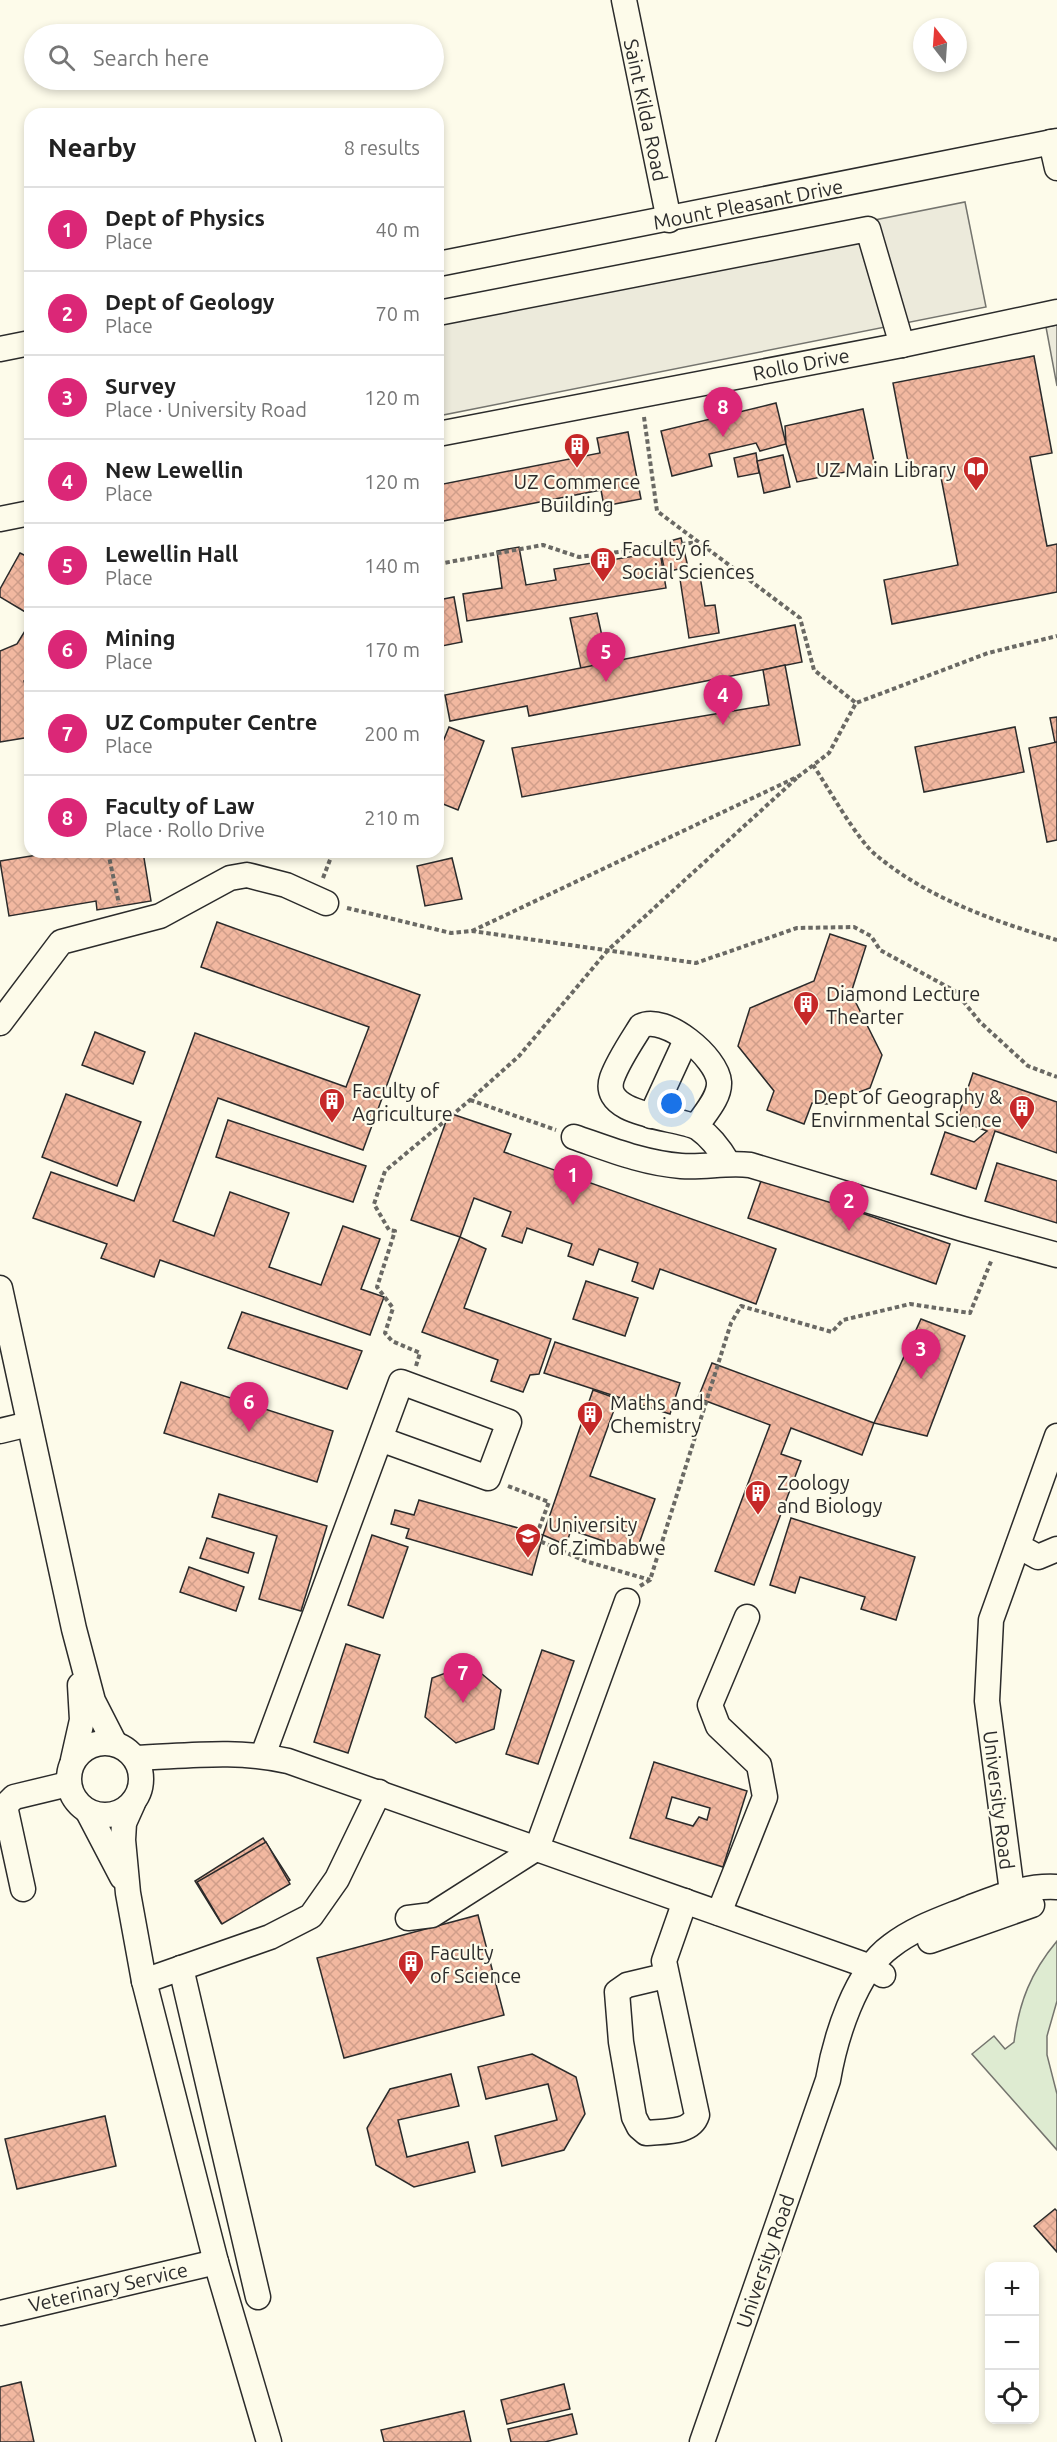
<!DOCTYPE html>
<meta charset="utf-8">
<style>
:root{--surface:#fff;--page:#f2f2f2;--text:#222;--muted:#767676;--line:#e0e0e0;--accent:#db2777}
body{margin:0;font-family:Ubuntu,sans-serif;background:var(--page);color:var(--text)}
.controls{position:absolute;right:18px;bottom:18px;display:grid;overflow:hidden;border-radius:12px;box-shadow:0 3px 9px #0003}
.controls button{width:54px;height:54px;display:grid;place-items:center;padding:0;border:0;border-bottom:2px solid var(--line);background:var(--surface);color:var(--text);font:30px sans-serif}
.compass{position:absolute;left:913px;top:18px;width:54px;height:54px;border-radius:50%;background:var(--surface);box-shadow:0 3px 9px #0003;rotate:343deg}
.you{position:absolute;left:672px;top:1104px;width:21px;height:21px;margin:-15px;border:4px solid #fff;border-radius:50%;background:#1a73e8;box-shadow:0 0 0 9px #1a73e833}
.badge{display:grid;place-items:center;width:39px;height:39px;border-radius:50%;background:var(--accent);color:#fff;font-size:20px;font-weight:700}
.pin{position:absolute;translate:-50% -50px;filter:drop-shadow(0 2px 3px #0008)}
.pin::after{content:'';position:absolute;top:32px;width:21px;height:18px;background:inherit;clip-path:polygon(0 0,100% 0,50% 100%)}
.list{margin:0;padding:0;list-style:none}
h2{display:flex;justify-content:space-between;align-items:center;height:78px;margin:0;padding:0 24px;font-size:26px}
h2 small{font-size:20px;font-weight:400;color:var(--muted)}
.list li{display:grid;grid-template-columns:39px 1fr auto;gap:18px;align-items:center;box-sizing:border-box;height:84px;padding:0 24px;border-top:2px solid var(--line)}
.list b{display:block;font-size:22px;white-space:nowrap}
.list p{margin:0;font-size:20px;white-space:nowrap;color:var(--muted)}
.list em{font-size:20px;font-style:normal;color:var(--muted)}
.icon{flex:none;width:33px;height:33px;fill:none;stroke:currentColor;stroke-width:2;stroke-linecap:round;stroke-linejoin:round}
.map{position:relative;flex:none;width:1057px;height:2442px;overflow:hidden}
.search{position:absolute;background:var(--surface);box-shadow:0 3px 9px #0003;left:24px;top:24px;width:420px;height:66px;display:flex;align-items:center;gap:15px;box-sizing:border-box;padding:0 21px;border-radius:33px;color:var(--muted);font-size:22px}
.panel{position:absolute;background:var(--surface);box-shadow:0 3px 9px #0003;left:24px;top:108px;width:420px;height:750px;border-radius:18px}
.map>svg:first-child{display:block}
.green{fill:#deebd1;stroke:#74746e;stroke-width:1.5}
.parking{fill:#eceadb;stroke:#74746e;stroke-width:1.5}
.building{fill:url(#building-cross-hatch);stroke:#2b2b2b;stroke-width:1.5;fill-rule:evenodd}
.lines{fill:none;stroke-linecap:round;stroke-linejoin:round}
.minor-casing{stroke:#2b2b2b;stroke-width:27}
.path{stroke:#6a6964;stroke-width:4;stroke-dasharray:4.5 3;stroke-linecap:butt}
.minor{stroke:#fdfbea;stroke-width:24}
.labels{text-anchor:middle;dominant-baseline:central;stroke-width:4.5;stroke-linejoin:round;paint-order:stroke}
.street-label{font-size:20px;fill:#2b2b2b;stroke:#fdfbea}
.poi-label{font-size:20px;fill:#2b2b2b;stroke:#fdfbea;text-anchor:start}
</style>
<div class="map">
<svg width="1057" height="2442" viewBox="0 0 1057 2442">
<defs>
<pattern id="building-cross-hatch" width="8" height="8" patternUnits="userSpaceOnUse" patternTransform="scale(1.5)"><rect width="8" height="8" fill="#f2b8a0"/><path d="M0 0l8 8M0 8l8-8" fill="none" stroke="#d09e8a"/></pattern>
</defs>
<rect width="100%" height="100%" fill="#fdfbea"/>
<path class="green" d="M1057,1941V2001L1047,2036V2055L1057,2094V2150L972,2054L994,2036L1005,2049L1014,2042C1019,2002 1031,1972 1057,1941Z"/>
<g class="parking">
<path d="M965,202L986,307L438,416V307Z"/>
<path d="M1057,325V386L1046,327Z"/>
</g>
<g class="building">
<path d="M1034,356L1052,453L1030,457L1047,546L1057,544V592L892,624L884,580L958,565L939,467L910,472L893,383Z"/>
<path d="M776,403L786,444L760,451L756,443L709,454L712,466L672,476L661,431Z"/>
<path d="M863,409L875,466L797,482L786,444L785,426Z"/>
<path d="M628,432L641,499L604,506L601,490L438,522V485L600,453L597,438Z"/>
<path d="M756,453L759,473L738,477L734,458Z"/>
<path d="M783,455L790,487L764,493L757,461Z"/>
<path d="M681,538L688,567L665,572L659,544Z"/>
<path d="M519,547L526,585L556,580L554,569L660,552L666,588L467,621L463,594L502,588L497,551Z"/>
<path d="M20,553L30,558V679L24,681L30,700V737L0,742V651L17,644L25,631L27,613L0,597V589Z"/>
<path d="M700,576L705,606L715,605L719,633L689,638L680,579Z"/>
<path d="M454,597L462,642L442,646L438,636V600Z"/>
<path d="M597,613L608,664L581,669L570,618Z"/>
<path d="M795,625L802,662L529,716L527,706L450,721L445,695Z"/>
<path d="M785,665L800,745L522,797L512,748L769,705L763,670Z"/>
<path d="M1057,717V742L1055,743L1050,718Z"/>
<path d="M449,727L484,741L458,810L438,802V754Z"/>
<path d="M1015,727L1024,772L924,792L915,747Z"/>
<path d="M1057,742V840L1047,842L1029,748Z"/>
<path d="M56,852H143L151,901L97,910L96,901L9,916L0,861Z"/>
<path d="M452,858L462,899L425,906L417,866Z"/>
<path d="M217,922L420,995L363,1150L218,1098L173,1221L214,1236L230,1192L289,1213L269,1267L321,1285L343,1226L380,1239L361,1289L384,1297L370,1335L160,1260L154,1277L101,1258L107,1244L33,1218L51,1172L134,1201L195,1033L346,1087L369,1027L201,967Z"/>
<path d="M830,934L866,946L851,993L882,1055L870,1088L827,1104L812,1103L804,1124L767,1110L774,1091L738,1046L750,1008L814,981Z"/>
<path d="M95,1032L145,1052L133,1084L82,1065Z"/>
<path d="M973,1073L1057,1102V1153L995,1131L976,1189L931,1174L945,1132L974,1142L987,1131L957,1120Z"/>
<path d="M66,1094L141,1122L117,1186L42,1157Z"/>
<path d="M449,1113L511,1134L504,1152L776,1249L756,1304L660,1269L653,1289L632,1281L638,1263L599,1249L593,1265L568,1256L572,1244L527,1228L522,1243L502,1236L511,1212L474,1198L460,1237L411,1220Z"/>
<path d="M228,1120L366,1166L353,1202L216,1157Z"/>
<path d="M997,1163L1057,1181V1223L985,1201Z"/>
<path d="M762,1178L950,1244L936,1284L748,1218Z"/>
<path d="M460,1237L486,1249L464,1308L551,1339L539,1374L530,1375L523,1392L491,1381L498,1360L422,1332Z"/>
<path d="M586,1281L638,1298L625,1336L573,1319Z"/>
<path d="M242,1312L362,1351L347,1389L228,1348Z"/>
<path d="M921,1319L965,1336L927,1436L874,1423Z"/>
<path d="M555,1342L680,1383L670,1414L544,1373Z"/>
<path d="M712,1363L874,1423L862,1455L791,1428L781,1454L801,1461L754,1585L715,1571L770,1425L698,1398Z"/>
<path d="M181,1382L333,1431L317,1482L164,1433Z"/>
<path d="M593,1390L618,1399L590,1476L655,1499L636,1552L571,1530L566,1545L543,1535Z"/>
<path d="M219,1494L327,1526L301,1611L259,1599L277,1536L212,1517Z"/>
<path d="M419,1500L543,1535L532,1575L406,1538L409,1529L391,1524L395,1510L414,1515Z"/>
<path d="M791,1518L915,1557L896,1620L861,1609L865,1597L800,1577L795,1593L770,1585Z"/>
<path d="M372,1535L408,1547L383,1618L348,1605Z"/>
<path d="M207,1538L254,1553L248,1573L200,1558Z"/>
<path d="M189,1567L244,1587L236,1611L180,1592Z"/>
<path d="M346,1644L380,1655L348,1753L314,1742Z"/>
<path d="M542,1650L574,1661L538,1764L506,1754Z"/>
<path d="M470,1664L501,1690L494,1729L456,1743L425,1717L432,1678Z"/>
<path d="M654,1762L747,1791L723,1867L630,1838ZM672,1797L710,1808L707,1820L699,1817L693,1826L666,1818Z"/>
<path d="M263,1838L290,1880L221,1923L195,1881Z"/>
<path d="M266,1842L290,1884L222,1924L197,1882Z"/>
<path d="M478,1915L504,2015L344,2058L317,1958Z"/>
<path d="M532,2054L576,2077L585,2114L564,2150L502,2166L495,2136L557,2120L548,2084L486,2099L478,2067Z"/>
<path d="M451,2074L459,2106L398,2120L407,2157L468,2142L475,2172L414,2187L376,2165L367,2128L390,2089Z"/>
<path d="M105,2116L116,2166L17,2189L5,2139Z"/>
<path d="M1055,2209L1057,2211V2252L1034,2226Z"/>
<path d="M21,2382L34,2442H0V2387Z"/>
<path d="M564,2384L570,2409L507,2424L501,2400Z"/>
<path d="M464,2411L471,2442H384L381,2430Z"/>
<path d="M572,2414L577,2434L545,2442H511L508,2429Z"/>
</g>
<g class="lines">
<g class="minor-casing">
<g id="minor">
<path d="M624,0L669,220"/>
<path d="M1051,142L1057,168"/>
<path d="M438,264L1057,141"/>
<path d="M438,313L868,229L902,345"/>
<path d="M0,349L30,343"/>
<path d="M438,434L902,345L1057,312"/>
<path d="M0,519L30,513"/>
<path d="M0,1023L61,942L160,916L230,878L247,875L286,885L326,903"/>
<path d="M651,1116L686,1040"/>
<path d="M696,1127C704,1114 720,1098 719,1082C717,1057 665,1014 641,1026C631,1042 618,1061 612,1078C599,1117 680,1117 698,1128C711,1137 720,1149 728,1163"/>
<path d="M574,1137C609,1149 643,1163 681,1166C704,1168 726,1162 750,1165L963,1229L1057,1255"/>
<path d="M0,1288L74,1629L93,1701L115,1744"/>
<path d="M0,1431L29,1424"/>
<path d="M1018,1546L1038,1557L1057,1549"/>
<circle cx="105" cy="1779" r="36"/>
<path d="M263,1755L401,1382L509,1422L488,1478L380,1439"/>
<path d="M135,1758C188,1756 235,1749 288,1761L871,1967L883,1975"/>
<path d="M73,1760L82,1720L80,1685"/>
<path d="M133,1803L124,1823L123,1840L128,1893L144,1981L216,2262L269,2442"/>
<path d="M88,1812L122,1877"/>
<path d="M23,1889L5,1806L14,1797L68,1784"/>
<path d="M1017,1909L1012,1892L987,1701L991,1620L1057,1436"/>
<path d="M719,1913L765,1797L759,1765L718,1726L710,1705L747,1617"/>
<path d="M408,1918L432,1915L537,1848L627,1601"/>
<path d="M930,1941L1032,1905"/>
<path d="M181,1968L258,2297"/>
<path d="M665,1976L627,1985L617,1992L621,2042L634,2117L639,2127L646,2133C663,2131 691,2134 697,2115L664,1961L685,1901"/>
<path d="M144,1981L270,1937L311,1916L337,1879L379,1792"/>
<path d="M0,2313L216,2262"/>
<path d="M702,2442L828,2080C835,2039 855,1972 891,1946C914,1928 942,1919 969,1908C998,1897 1026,1885 1057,1887"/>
</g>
</g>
<g class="path">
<path d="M644,417L657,511L800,618L814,670L856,703"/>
<path d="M438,564L543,545L579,557L698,542"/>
<path d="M813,765C828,787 857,840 876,855C927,898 994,921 1057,940"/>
<path d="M108,852L119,904"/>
<path d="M323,878L333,852"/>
<path d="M347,908L451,933L472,931L696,963L797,928L854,927L871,936L880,950L955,991L980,1022L1028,1066L1057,1077"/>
<path d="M472,931L799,776L829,753L856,703L988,653L1057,636"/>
<path d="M470,1100L556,1130"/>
<path d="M416,1366L420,1353L392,1341L385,1333L393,1308L377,1287L395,1231L389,1230L374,1204L385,1171L470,1100L519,1056L608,950L799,776"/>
<path d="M508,1486L549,1502L535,1539L585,1561L650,1580"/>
<path d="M640,1586L650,1580L731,1323L741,1306L832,1332L843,1320L910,1304L970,1313L992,1259"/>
</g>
<use href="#minor" class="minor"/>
</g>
<defs>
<g id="building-pin" transform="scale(1.35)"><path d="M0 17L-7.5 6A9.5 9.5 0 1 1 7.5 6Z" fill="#c62828" stroke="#fdfbea"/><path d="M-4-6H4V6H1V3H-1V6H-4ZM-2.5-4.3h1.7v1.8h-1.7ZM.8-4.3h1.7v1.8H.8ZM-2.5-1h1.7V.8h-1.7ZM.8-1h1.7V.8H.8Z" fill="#fff"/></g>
<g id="library-pin" transform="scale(1.35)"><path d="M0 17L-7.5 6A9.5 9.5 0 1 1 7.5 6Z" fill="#c62828" stroke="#fdfbea"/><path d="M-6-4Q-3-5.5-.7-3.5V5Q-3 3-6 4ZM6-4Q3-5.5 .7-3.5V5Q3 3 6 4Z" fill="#fff"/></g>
<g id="university-pin" transform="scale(1.35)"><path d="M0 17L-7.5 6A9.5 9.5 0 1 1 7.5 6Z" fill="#c62828" stroke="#fdfbea"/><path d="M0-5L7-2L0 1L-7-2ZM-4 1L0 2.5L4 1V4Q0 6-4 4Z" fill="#fff"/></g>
</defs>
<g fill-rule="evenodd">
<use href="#building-pin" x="577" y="446"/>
<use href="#library-pin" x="976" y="469"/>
<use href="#building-pin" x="603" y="560"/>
<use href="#building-pin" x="806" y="1004"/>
<use href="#building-pin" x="332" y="1101"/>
<use href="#building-pin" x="1022" y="1108"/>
<use href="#building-pin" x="590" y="1414"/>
<use href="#building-pin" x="758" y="1493"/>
<use href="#university-pin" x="528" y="1536"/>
<use href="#building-pin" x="411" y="1963"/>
</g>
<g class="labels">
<g class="street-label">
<text transform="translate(646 110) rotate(78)">Saint Kilda Road</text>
<text transform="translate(748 204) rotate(-11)">Mount Pleasant Drive</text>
<text transform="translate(801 364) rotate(-11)">Rollo Drive</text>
<text transform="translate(999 1800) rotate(83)">University Road</text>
<text transform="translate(765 2261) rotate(-71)">University Road</text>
<text transform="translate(108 2287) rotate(-13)">Veterinary Service</text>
</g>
<g class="poi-label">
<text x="956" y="469" text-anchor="end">UZ Main Library</text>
<text x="577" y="481" text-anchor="middle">UZ Commerce<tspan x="577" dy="23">Building</tspan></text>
<text x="622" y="548">Faculty of<tspan x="622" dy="23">Social Sciences</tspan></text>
<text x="826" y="993">Diamond Lecture<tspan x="826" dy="23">Thearter</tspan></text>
<text x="352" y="1090">Faculty of<tspan x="352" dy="23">Agriculture</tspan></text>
<text x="1002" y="1096" text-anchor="end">Dept of Geography &amp;<tspan x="1002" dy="23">Envirnmental Science</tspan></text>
<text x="610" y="1402">Maths and<tspan x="610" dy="23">Chemistry</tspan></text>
<text x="777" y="1482">Zoology<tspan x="777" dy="23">and Biology</tspan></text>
<text x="548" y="1524">University<tspan x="548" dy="23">of Zimbabwe</tspan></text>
<text x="430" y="1952">Faculty<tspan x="430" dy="23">of Science</tspan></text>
</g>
</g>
</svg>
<div class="controls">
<button>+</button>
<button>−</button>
<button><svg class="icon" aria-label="locate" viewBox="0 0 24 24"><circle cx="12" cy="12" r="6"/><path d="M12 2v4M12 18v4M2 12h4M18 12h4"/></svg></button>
</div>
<svg class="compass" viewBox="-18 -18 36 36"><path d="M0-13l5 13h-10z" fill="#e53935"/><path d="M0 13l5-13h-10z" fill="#767676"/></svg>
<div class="you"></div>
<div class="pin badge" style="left:573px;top:1205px">1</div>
<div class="pin badge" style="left:849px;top:1231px">2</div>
<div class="pin badge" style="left:921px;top:1379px">3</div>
<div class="pin badge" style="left:723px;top:725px">4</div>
<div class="pin badge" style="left:606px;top:682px">5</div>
<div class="pin badge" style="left:249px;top:1432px">6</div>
<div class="pin badge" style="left:463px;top:1703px">7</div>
<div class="pin badge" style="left:723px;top:437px">8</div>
<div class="search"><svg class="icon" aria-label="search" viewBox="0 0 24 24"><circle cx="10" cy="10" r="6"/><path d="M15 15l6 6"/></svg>Search here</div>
<section class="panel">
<h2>Nearby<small>8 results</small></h2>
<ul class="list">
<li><span class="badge">1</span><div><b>Dept of Physics</b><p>Place</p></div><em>40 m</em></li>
<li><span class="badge">2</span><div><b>Dept of Geology</b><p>Place</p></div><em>70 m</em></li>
<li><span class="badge">3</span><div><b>Survey</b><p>Place · University Road</p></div><em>120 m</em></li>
<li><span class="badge">4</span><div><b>New Lewellin</b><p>Place</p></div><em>120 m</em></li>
<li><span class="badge">5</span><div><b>Lewellin Hall</b><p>Place</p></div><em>140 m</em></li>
<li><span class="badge">6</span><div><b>Mining</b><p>Place</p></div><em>170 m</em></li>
<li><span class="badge">7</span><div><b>UZ Computer Centre</b><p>Place</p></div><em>200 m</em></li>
<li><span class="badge">8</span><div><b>Faculty of Law</b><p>Place · Rollo Drive</p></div><em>210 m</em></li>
</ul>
</section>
</div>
